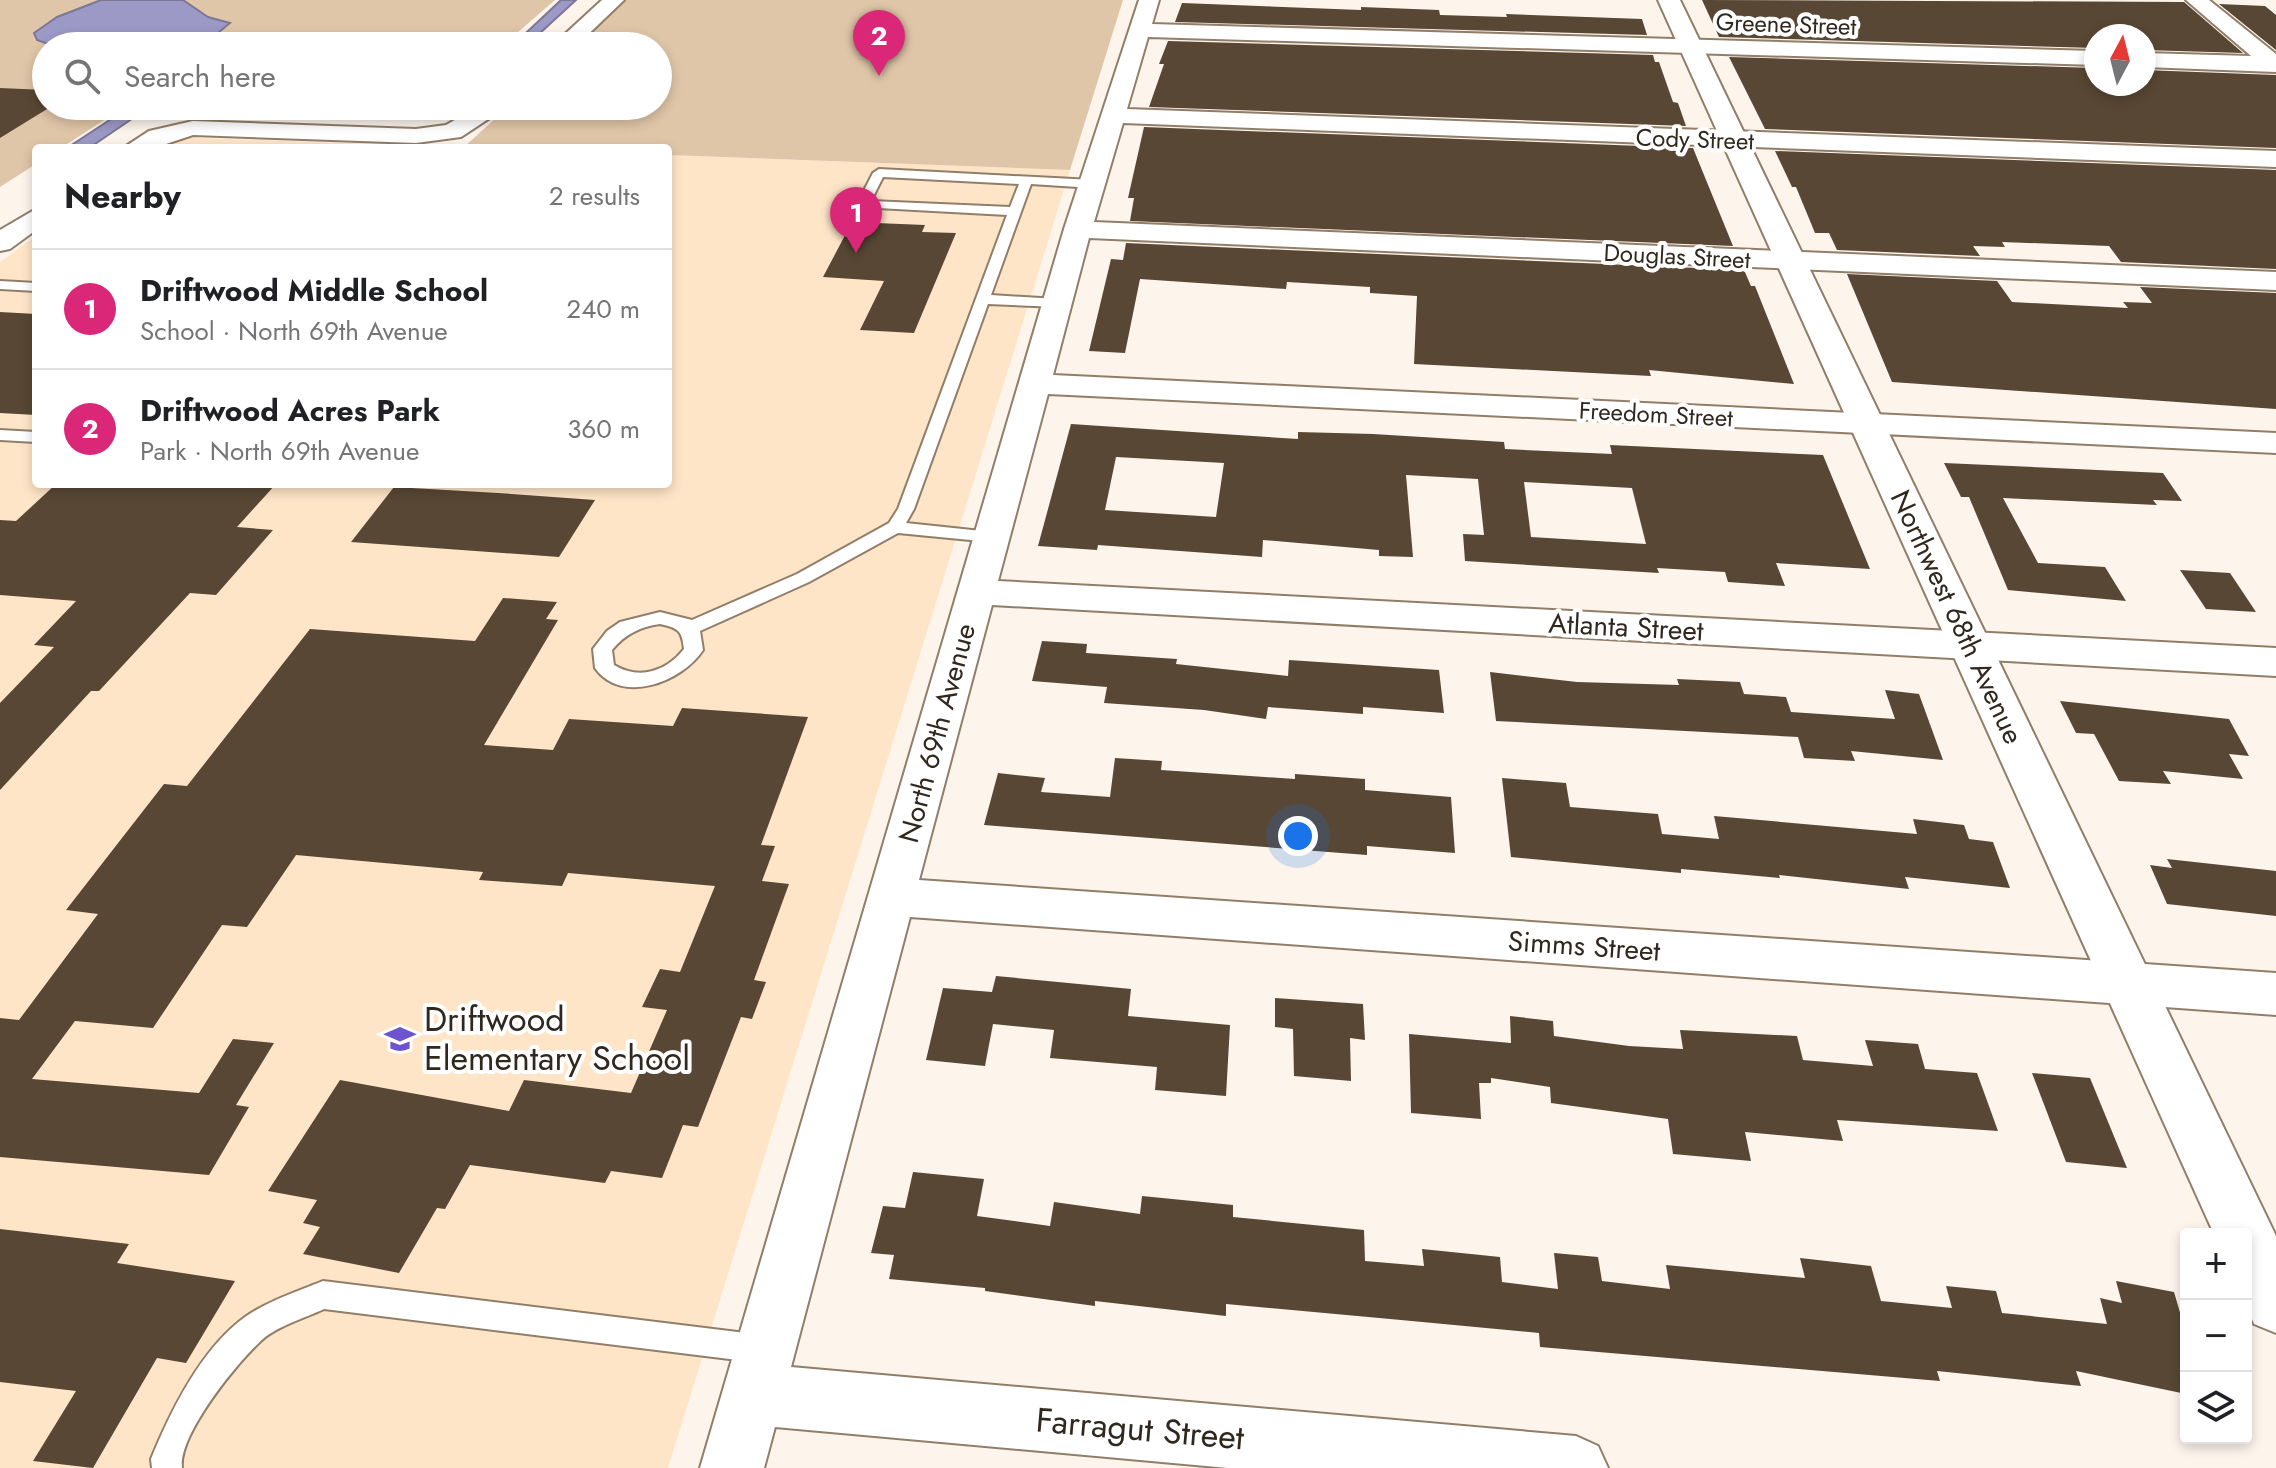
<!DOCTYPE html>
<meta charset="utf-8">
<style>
:root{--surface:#fff;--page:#f2f2f2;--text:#202124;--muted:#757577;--line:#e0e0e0;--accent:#db2777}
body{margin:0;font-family:Jost,sans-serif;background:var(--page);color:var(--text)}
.controls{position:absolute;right:24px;bottom:24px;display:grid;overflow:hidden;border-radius:8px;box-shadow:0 4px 12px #0003}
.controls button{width:72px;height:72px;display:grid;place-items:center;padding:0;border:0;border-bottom:2px solid var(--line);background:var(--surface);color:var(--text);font:40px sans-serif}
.compass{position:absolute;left:2084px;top:24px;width:72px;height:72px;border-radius:50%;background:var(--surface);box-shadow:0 4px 12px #0003;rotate:7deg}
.you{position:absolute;left:1298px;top:836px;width:28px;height:28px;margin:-20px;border:6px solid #fff;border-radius:50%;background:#1a73e8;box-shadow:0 0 0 12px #1a73e833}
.badge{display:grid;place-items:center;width:52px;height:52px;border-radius:50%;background:var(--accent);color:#fff;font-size:26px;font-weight:700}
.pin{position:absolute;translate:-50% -66px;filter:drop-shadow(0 2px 4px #0008)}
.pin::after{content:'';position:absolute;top:42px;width:28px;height:24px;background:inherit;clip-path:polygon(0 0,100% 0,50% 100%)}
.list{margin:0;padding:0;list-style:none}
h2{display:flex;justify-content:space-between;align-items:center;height:104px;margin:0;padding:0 32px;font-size:34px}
h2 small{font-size:26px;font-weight:400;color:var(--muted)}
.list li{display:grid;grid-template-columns:52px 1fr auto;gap:24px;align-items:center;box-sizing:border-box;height:120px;padding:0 32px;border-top:2px solid var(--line)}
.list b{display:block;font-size:30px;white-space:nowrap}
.list p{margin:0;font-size:26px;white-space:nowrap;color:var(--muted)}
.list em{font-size:26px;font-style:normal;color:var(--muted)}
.icon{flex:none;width:44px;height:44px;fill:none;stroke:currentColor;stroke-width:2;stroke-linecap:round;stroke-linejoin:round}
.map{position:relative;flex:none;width:2276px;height:1468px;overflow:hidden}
.search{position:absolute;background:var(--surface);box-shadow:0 4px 12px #0003;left:32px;top:32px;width:640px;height:88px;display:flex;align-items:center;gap:20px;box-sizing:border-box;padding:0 28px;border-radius:44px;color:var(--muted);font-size:30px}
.panel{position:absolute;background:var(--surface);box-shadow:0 4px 12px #0003;left:32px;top:144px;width:640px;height:344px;border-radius:8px}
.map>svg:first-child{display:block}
.built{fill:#ffe5c8}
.green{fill:#e0c6a8}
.water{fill:#9d99c7;stroke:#7c7795;stroke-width:2}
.building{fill:#584734;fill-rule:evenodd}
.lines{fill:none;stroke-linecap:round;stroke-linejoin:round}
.lane-casing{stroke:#917e69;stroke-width:4}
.street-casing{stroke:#917e69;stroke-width:4}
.secondary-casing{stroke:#917e69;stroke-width:4}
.lane{fill:#fff;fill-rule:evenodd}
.street{fill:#fff;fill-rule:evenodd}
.secondary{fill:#fff;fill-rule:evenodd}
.labels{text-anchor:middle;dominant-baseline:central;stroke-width:8;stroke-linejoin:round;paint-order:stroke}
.far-street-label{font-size:24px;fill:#30281f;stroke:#fff}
.street-label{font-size:28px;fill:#30281f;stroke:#fff}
.near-poi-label{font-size:34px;fill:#30281f;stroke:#fff;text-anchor:start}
.near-street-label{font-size:34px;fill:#30281f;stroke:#fff}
</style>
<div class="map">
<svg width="2276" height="1468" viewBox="0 0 2276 1468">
<rect width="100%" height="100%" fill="#fdf5ec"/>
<g class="built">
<path d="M175,137L478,148H159Z"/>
<path d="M668,155L1070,170L668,1468H0V262L36,236V484H668Z"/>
</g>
<g class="green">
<path d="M0,0H555L502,46H46V106H126L61,148H36V164L0,187Z"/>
<path d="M624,0H1123L1070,170L668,155V148L464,147L509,106H658V46H574Z"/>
</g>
<g class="water">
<path d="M101,0H183L208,17L230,23L202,46H54L37,40L34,33L57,17Z"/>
<path d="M561,0H576L526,46H512Z"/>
<path d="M131,106L429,109L460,106L427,115L151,106L89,148H67Z"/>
</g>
<g class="building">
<path d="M1702,0L2184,2L2243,53L2144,50V36H2096V48L1719,37Z"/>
<path d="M1182,3L1361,10V7L1439,10L1440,15L1507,17L1506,14L1642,19L1647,35L1175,22Z"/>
<path d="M2219,4L2265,6L2276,15V50Z"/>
<path d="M1168,41L1653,55L1655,62H1659L1673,102L1678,103L1686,126L1149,107L1164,64H1159Z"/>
<path d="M1729,57L2096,68V84H2144V70L2276,75V148L1765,129Z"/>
<path d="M0,88L46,90V106H52L0,138Z"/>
<path d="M1144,127L1693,148L1733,246L1130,221L1134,198H1128Z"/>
<path d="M1775,151L2276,170V269L2121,262L2109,246L2002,242L2005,247L1973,246L1980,256L1837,250L1829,233H1815L1796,187H1792Z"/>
<path d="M852,222L925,225L922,232L956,233L914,333L860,330L884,281L823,277Z"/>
<path d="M1126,243L1744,270L1751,286H1755L1794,384L1649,370L1651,376L1414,364L1417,296L1370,293V287L1287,282L1286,289L1140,279L1125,353L1089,351L1111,259L1123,260Z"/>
<path d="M1847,274L1997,281L2012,302L2128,308L2123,302L2152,303L2140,287L2276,293V409L1892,382Z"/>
<path d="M0,312L36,314V415L0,413Z"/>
<path d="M1071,424L1298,439V432L1373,434L1504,442L1505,449L1612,454L1610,445L1823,455L1870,569L1776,563L1785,586L1728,582L1725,572L1657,568L1659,573L1465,561L1463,534L1484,535L1478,479L1406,475L1413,557L1379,556V550L1263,540L1262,557L1098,545L1097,550L1038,546ZM1116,457L1224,463L1216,517L1105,510ZM1524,482L1632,488L1646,544L1531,537Z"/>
<path d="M1944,463L2163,473L2182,501L2153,500L2157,505L2003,498L2038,563L2105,567L2126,601L2008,590L1969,497H1961Z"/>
<path d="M56,484H276L237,527L273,530L216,595L190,593L99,691H91L0,790V703L54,647L34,645L76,601L0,595V520L16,521Z"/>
<path d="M394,487L498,493L595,500L559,557L351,542Z"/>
<path d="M2180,570L2230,573L2256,612L2206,609Z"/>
<path d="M503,598L557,602L546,619L558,620L484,745L553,750L569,719L673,726L682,708L808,717L761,845L775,846L762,881L789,884L754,980L766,982L752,1019L741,1017L698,1127L683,1125L662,1178L611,1171L605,1183L470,1165L445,1209L437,1208L399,1273L303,1254L320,1227L303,1223L317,1200L268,1191L340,1080L509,1111L524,1080L631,1093L667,1010L642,1007L660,969L680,972L715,886L568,873L562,886L479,880L483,872L296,855L247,927L222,925L153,1028L75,1021L32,1079L199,1093L233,1039L274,1043L236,1105L249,1107L209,1175L0,1157V1018L19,1020L98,914L66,910L164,784L187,786L310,629L475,641Z"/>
<path d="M1042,641L1087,644L1086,653L1177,659L1176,664L1288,676L1289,660L1439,670L1444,713L1363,707V714L1268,707L1266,719L1204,710L1104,703L1107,687L1032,681Z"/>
<path d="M1490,672L1577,682L1679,685L1677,679L1740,682L1744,694L1786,697L1791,712L1895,719L1885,690L1919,694L1943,760L1851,751L1855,761L1804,758L1798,737L1496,721Z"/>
<path d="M2060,701L2229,719L2249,756L2229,754L2243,779L2163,771L2171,784L2119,781L2094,734L2076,733Z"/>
<path d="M1115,758L1162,761L1161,770L1295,779V774L1365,779V790L1451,797L1455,853L1367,846V855L984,825L998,773L1045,778L1041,792L1110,797Z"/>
<path d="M1502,778L1566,783L1570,807L1658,814L1662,834L1719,839L1714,816L1917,834L1913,819L1964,825L1969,839L1993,842L2010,888L1905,877L1909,889L1779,875L1780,878L1681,869V873L1511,857Z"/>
<path d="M2167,859L2276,871V916L2167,904L2150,865L2172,868Z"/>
<path d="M996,976L1131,989L1128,1016L1230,1025L1226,1096L1155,1090L1157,1067L1050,1058L1054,1030L993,1024L985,1066L926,1060L943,988L992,992Z"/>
<path d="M1275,998L1363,1004L1365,1040L1350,1038L1351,1081L1294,1076L1293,1029L1275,1027Z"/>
<path d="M1510,1016L1553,1021L1554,1036L1629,1046L1683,1049L1680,1030L1797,1036L1803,1060L1873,1066L1865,1040L1918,1044L1925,1069L1977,1073L1998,1131L1837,1120L1843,1141L1745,1132L1751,1161L1673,1154L1668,1119L1551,1103L1550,1087L1491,1078V1083H1479L1481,1119L1411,1113L1409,1034L1511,1043Z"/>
<path d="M2032,1073L2090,1078L2127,1168L2066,1162Z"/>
<path d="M913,1172L984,1179L977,1216L1050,1226L1054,1202L1140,1214L1142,1196L1233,1205V1217L1364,1230L1365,1261L1424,1266L1422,1249L1500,1257L1502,1282L1558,1289L1554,1253L1598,1257L1602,1281L1670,1289L1666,1265L1805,1278L1800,1258L1871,1266L1881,1301L1952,1308L1946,1286L1996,1291L2002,1313L2107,1324L2100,1298L2122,1303L2116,1281L2174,1292L2186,1333V1394L2076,1371L2081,1386L1937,1371L1940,1381L1540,1347L1539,1333L1401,1320L1226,1304V1316L1095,1301V1306L985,1291V1288L889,1279L894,1255L871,1253L883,1206L905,1208Z"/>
<path d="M0,1229L129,1244L117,1263L235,1281L186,1363L157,1358L93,1468L33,1461L76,1391L0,1382Z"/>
</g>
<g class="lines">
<g class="lane-casing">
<g id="lane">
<path d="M879,169L1093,180L1099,184L1093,188L1031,184L991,295L1057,299L1064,303L1057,307L988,304L914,509L906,523L991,532L1000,537L991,542L898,533L809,582L700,631L703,650C683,681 622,706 595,668L593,649L607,631L620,622L660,612L692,620L797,574L889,523L898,509L1007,215L859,207L857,204L873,173ZM883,177L1019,184L1010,207L871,201ZM660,624C678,628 682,630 684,649C666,672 639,680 614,665L612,650C625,634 640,627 660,624Z"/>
<path d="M0,281L36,283V291L0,289Z"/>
<path d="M0,430L36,432V442L0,440Z"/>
<path d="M323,1281L762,1335L772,1339L776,1349L772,1359L762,1363L324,1309C305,1318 278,1326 263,1339C238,1361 178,1435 182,1468H152L151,1459C171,1410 201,1349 245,1317C266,1302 298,1291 323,1281Z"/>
</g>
</g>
<g class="street-casing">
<g id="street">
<path d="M602,0H624L576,46H552Z"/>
<path d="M1139,0H1159L1152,24L2096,51V65L1148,37L1127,109L2276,151V167L1123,123L1094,222L2276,272V290L1089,238L1053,375L2276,433V453L1048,394L998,581L2276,648V676L992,605L919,880L2276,973V1015L910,917L791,1367L1576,1436L1598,1446L1608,1468H1228L775,1427L764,1468H700L1064,229Z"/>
<path d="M2186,0H2209L2276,54V72L2144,67V53L2251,56Z"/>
<path d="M479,106H508L461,137L416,143L193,135L154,148H123L149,131L193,121L416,129L446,125Z"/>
<path d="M36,209V230L10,249L0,251V230Z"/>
</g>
</g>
<g class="secondary-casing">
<path id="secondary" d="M1658,0H1680L2276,1236V1333L2254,1324L2246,1305V1234H2214Z"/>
</g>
<use href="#lane" class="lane"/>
<use href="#street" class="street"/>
<use href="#secondary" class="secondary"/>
</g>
<defs>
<g id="school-bare" transform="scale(2.4)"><path d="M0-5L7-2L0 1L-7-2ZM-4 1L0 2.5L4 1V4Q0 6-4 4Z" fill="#6d53cd" stroke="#fff" stroke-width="2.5" paint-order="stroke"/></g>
</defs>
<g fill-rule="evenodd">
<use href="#school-bare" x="400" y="1039"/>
</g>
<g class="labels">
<g class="far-street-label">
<text transform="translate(1786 24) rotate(2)">Greene Street</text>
<text transform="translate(1695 139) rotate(2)">Cody Street</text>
<text transform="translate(1677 256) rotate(3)">Douglas Street</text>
<text transform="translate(1656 414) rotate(3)">Freedom Street</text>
</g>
<g class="street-label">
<text transform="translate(1957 617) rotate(65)">Northwest 68th Avenue</text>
<text transform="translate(1626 627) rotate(3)">Atlanta Street</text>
<text transform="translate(937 733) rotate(-75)">North 69th Avenue</text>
<text transform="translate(1584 946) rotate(4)">Simms Street</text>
</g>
<g class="near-poi-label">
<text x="424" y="1019">Driftwood<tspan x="424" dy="39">Elementary School</tspan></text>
</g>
<g class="near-street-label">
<text transform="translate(1140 1429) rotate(5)">Farragut Street</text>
</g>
</g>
</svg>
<div class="controls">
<button>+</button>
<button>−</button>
<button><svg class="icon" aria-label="layers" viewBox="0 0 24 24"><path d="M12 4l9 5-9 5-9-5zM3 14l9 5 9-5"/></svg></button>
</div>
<svg class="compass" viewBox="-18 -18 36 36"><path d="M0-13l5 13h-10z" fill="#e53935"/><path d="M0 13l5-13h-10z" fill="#757577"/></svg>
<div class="you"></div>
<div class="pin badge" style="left:856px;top:253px">1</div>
<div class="pin badge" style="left:879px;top:76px">2</div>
<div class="search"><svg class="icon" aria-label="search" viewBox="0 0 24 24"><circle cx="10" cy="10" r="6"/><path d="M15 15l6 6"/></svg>Search here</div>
<section class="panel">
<h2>Nearby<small>2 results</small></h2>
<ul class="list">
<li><span class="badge">1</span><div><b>Driftwood Middle School</b><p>School · North 69th Avenue</p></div><em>240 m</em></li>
<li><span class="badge">2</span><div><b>Driftwood Acres Park</b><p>Park · North 69th Avenue</p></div><em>360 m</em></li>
</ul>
</section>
</div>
